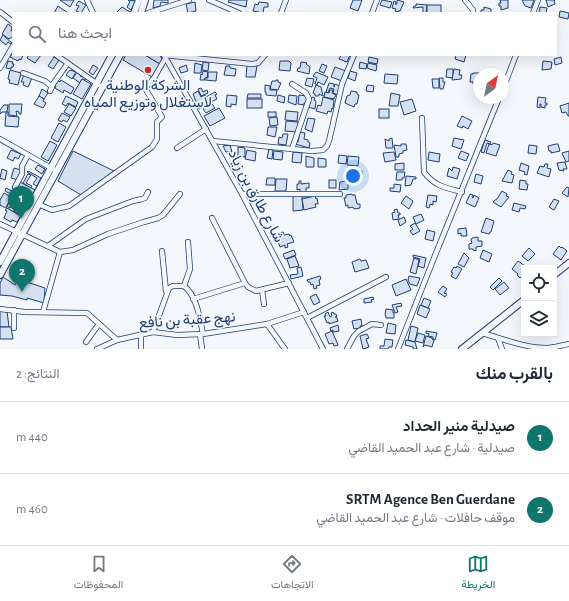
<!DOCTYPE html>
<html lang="ar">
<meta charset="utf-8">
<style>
:root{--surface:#fff;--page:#f6f6f7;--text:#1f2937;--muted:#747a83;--line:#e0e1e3;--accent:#0f766e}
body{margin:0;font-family:"Alegreya Sans",Vazirmatn,sans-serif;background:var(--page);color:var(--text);direction:rtl}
.controls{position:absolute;right:12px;bottom:12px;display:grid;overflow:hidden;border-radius:0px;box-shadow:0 4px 16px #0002}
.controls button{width:36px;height:36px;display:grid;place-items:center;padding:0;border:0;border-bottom:1px solid var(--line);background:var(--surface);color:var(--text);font:20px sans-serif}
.compass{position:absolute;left:473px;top:68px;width:36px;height:36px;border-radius:50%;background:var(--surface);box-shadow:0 4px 16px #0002;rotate:33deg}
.you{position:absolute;left:353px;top:176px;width:14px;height:14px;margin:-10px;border:3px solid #fff;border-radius:50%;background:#1a73e8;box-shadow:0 0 0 6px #1a73e833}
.badge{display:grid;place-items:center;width:26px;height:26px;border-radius:50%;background:var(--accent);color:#fff;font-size:13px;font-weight:700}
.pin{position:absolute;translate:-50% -33px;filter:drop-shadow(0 1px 2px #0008)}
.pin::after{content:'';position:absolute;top:21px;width:14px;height:12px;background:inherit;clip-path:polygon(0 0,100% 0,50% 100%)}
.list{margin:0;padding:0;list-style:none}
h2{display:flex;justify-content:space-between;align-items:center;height:52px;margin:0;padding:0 16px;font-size:17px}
h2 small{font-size:13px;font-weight:400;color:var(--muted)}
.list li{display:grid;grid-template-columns:26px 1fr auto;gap:12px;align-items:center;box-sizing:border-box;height:72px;padding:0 16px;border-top:1px solid var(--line)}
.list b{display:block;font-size:15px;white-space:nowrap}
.list p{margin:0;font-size:13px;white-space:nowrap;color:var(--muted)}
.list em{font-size:13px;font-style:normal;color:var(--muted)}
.icon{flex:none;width:22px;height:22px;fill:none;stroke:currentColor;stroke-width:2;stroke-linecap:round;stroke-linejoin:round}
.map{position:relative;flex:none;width:569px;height:349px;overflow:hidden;direction:ltr}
.search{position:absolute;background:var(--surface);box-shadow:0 4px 16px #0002;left:12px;right:12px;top:12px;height:44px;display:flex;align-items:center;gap:10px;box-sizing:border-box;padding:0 14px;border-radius:0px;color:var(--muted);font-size:15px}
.sheet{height:196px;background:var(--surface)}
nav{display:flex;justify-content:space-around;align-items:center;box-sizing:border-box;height:56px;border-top:1px solid var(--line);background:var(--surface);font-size:11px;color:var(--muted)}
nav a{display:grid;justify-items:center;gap:2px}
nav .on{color:var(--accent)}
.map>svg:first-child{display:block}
.building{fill:#d5e0f0;stroke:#1d3f73}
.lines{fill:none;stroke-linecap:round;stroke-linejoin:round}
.street-casing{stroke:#1d3f73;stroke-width:6}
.secondary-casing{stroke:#1d3f73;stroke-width:8}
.street{stroke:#f4f7fb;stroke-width:4.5}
.secondary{stroke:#f4f7fb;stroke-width:6}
.poi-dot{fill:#c62828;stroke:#f4f7fb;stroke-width:1.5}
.labels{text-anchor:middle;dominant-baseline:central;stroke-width:3;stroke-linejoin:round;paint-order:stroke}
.poi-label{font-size:15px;fill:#1d3f73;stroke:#f4f7fb}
.street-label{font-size:15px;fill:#1d3f73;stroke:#f4f7fb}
</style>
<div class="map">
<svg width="569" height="349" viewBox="0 0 569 349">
<rect width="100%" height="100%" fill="#f4f7fb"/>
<g class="building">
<path d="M60,0H74L70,7Z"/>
<path d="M128,0L136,1L131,10L127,7L130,2Z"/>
<path d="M154,0H168V3L161,2L160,6L153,8Z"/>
<path d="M229,0H247L246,7L228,2Z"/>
<path d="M353,0H362L358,11L350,8Z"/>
<path d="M382,0L392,2L390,8L380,5Z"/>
<path d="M397,0L404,2L400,11H398V12L395,11L396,9L392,8L394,1L396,2L395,4H397Z"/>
<path d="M500,0H508V8L501,10V6H499V3H501Z"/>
<path d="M522,0H534L531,8L525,6Z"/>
<path d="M546,0H555H554L555,4L548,7Z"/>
<path d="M79,1L86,5L81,13L76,11L79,6L76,5Z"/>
<path d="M195,2L196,11L188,13L186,4Z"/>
<path d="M259,2L268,3V7H264L263,13L253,11L255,4L258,5Z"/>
<path d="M416,4L427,5L426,13H423V7L413,8L414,6H416Z"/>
<rect x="427" y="5" width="14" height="8"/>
<path d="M58,6L68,13H54Z"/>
<path d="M122,7L130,12L129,13H116Z"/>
<path d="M484,7L491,9V13H492H480L481,12V10H484Z"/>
<path d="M540,7L547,8L546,13H539Z"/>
<path d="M560,11L569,13L568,19L559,17Z"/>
<path d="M8,24L12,27L11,31L13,30V36L9,39L2,34Z"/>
<path d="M3,35L13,44L12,45L8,42L6,45L0,40Z"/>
<path d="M13,52V55H23L21,60L19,59L18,61L10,57Z"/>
<path d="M29,55H41L35,63L27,58Z"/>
<path d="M126,55H145L160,64L152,77L123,60Z"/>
<path d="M145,55H160L162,59L160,64Z"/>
<path d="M341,55H350L347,62L339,59Z"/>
<path d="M456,55H466L464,62L455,59Z"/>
<path d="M54,57L59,60L53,69L48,66Z"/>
<path d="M369,57L378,59L377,64L368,62Z"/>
<path d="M561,57L562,63L555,65L554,59Z"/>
<path d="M8,61L13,62L12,64H14L13,67H11V69L6,68Z"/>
<path d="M280,61H289L291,63L290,71L279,70Z"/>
<path d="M543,61L552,62L551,69L542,70Z"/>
<path d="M203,62L209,63L208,71L202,70Z"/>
<path d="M301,62L307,63L306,64L310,67L309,74L297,71L298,68H300Z"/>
<path d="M360,62L367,64L366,69L359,68Z"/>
<path d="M195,63L202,65L201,73H194Z"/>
<path d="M368,63L377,65L376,71L367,68Z"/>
<path d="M322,64L327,66L324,73L319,71Z"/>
<path d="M93,65L98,68L93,75L89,72Z"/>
<path d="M186,65L188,71L181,73L179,68Z"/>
<path d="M247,65L257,66L255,77H246Z"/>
<path d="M226,66H230V68L236,69L235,76L224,75Z"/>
<path d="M335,67L346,71L342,81L331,77Z"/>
<path d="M447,69H453V78L446,77Z"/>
<path d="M454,69L460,70L459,75H462L461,79L452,80Z"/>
<path d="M10,70L21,73L18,85L9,83L10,80L8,79Z"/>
<path d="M70,70L76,72L72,79L66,75Z"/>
<path d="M203,71L208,72L207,78H205V80H200L201,74L202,75Z"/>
<path d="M350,71L357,73L355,81L348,78Z"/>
<path d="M77,72L81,74L80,76L86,78L85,80L82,79L80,83L73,78Z"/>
<path d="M208,72H217L216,81L205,80V78H208Z"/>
<path d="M316,72L328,77L324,85L318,82L317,85L315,84L317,78L313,76Z"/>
<path d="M473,73H482L479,74L478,85L473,84V82H470L471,74H473Z"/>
<path d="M385,74L398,75L397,84L384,83Z"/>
<path d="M24,75L32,78L28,87L23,85L24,82H21Z"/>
<path d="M307,78L314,79L312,87L305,85Z"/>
<path d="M439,78H443V82H445L443,89H440Z"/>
<path d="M82,79L91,84L82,99L73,94Z"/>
<path d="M432,79H439V88H433Z"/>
<path d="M57,80L60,82L61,80L74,88L71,94L64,90L63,93L55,88L56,86H54Z"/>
<path d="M276,80H278V82L281,83L278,90L270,89L272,81H276Z"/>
<path d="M329,83L334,84V87L335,84L340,86L338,95L333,93L334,89L330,88L328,93L326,92Z"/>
<path d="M265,85L270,86V90H277L276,96L266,95V92H265Z"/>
<path d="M316,85L321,87L323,96L319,94V96H315V94L313,93Z"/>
<path d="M368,85L374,86L373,92L366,91L367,86Z"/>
<path d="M201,88L203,92L207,90L208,93L201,96L198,89Z"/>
<path d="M42,89L48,93L44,99L39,96Z"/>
<path d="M330,90H333L332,93L336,95L334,99L324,97L325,92L329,93Z"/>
<path d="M198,91L201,97L205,95L209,103L199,109L193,94Z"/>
<path d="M351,91L357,92V94L359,95L357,104H355L354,107L345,103L347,96L350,95Z"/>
<path d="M215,92L217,94L215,95L217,99L209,103L206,97Z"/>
<path d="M391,93L400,95L398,106H389Z"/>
<path d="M248,94H261V98H247Z"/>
<path d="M227,95L237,96L236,105L231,104V107L226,106Z"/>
<path d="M278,95L285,97L284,103L277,101Z"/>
<path d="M289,95L297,96L296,105L288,102Z"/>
<path d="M299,95L307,96L306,103H304V105L298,104Z"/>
<path d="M39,96L44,99L43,101L46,103L43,108L34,104Z"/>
<path d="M66,96L78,102L76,107L68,103L66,106L62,104Z"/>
<path d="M312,97L315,98L314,100L316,101L315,109L308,107Z"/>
<path d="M323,97L334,100L333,109L332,108L331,112L328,111L327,114L316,111L318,105L321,106Z"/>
<path d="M538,97L546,98L545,103H547V105H545V108L541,107V104H540V108L537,107Z"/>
<rect x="247" y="99" width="15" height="9"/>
<path d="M412,99L416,111L404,115L400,102Z"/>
<path d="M569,103V116H568L566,112L562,113L560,106Z"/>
<path d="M9,104H22L21,114H19V112L16,111L17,116L9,115Z"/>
<path d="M69,104L76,108L71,116L64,112Z"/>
<path d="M212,104L215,108L206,113L203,109Z"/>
<path d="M4,105H8L7,112H2L0,114V110Z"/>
<path d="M219,108L225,118L210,126L204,116Z"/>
<rect x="379" y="109" width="10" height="9"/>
<path d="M286,111L298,112L297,121L285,120Z"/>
<path d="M6,112H8V116L19,117L18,127L5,126Z"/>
<rect x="268" y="112" width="8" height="5"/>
<path d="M62,113L70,117L67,122L63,120L62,122L58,120Z"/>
<path d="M462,116L472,121L468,129L463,126L462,128L457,126Z"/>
<path d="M277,117L278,125L270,126L269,118Z"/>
<path d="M308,118L315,119L312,132L305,129Z"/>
<path d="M286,121L298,122L297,132L285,131Z"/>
<path d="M59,123L66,127L58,142L51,138Z"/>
<path d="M268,127H277L275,137L267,135Z"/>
<path d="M300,132L305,133L304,139L308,140V142L310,143L309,148L295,144V142H298Z"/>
<path d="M283,134H288L286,145L278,144L279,137L282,138Z"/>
<path d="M392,138L393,148H386L385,139L389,141V139Z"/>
<path d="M454,138L464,140L461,149L452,146Z"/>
<path d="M485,140L491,142L490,144L487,143L484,153L481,152Z"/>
<path d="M50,141L57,145L48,161L41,157Z"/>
<path d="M493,143L500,145L496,156L486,153L489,144L492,145Z"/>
<path d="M401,144H406L407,150L403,151V153L399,154V157H396L394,145L401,146Z"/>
<path d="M556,144H558L560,151L551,153V151H549L548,146Z"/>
<path d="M230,145L232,152H226L223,146Z"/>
<path d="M529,145L537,146L536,154L528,153Z"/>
<path d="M238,147L245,148V157L238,156Z"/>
<path d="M269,149L273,150L272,159L267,158Z"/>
<path d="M11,150L21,154L18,159L15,157L13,161L7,158Z"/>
<path d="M247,150L256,152L255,161L245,159Z"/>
<path d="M73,151L114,171L81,195L58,181Z"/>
<path d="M274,151L283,152L282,160L273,159Z"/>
<path d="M461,151L469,154L466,161L458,158Z"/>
<path d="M569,151V161L566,162L562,153Z"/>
<path d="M293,152L302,153L301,163L292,162Z"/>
<path d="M394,152L396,160L385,162L383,153Z"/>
<path d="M429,152L440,154L439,162L428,160Z"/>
<path d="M339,155L347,156L346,164L338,163Z"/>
<path d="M306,156L314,158V167H306Z"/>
<path d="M348,156L359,157L358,166L347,165Z"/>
<path d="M318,158L326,159V167H318Z"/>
<path d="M565,162L567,169H563L564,171L559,170L557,163Z"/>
<path d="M404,163V170H395V164Z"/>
<path d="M521,163L529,166L527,175L524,174L525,172L519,170Z"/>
<path d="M545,164H548L547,168L551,169L549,177L537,173L540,166L544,167Z"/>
<path d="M38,165L45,169L42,174L35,169Z"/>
<path d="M453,167L460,169L457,179L447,176L449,168L452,171Z"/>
<path d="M14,168L21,170L18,180L11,178Z"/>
<path d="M2,169L7,171L5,180L0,178Z"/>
<path d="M508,170L512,172L511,174L514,175L512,183L502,181Z"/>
<path d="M28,171L41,178L37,186L33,184L37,178L27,172Z"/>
<path d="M354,171H362V178H356V174H354Z"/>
<path d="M397,172H405L404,178H402V180H396Z"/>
<path d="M28,174L31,175L26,183L32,186L31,188L23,183Z"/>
<path d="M476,174L483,176L481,184L474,182Z"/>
<path d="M406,176L416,177V179H413L411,185L405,186Z"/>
<path d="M267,178H275V185H266Z"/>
<path d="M276,179H287L286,191H275Z"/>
<rect x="329" y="180" width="7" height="8"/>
<path d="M520,180L526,181V184H528L527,190L519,189Z"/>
<path d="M299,181H301V184L309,183V188H306V192H300V189L297,190V184H299Z"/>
<path d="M348,181V189L339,190L340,182Z"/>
<path d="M20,182L35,190L31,197L19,190L18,191L15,190Z"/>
<path d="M394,184L401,185L400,192L390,191V188H394Z"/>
<path d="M567,187L569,188L568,197L562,193Z"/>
<path d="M6,188L20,195L18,198L5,191Z"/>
<path d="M502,191L507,194L506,196L509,197L501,207L493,202L495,200L497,199Z"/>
<path d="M4,193L11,197L6,208L0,205V200Z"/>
<path d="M352,194V195H355L357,204H360V208L354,209L353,207L348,208V205L346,206L344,198H346V195Z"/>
<path d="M470,194L473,195L472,197L473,198L474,195L479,198L475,207L466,203Z"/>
<path d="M309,195V197H302L303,210L293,211V196Z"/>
<path d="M428,195L437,196L436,202L433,201V205L430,204L429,208L426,207Z"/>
<path d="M13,196L16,198L13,203L15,204L14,206L12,205L10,208L7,206Z"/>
<path d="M315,196L316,199L317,198L318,204H315L316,207L304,210L302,199Z"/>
<path d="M406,196L413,201L409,209L401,203Z"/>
<path d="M22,197L30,201L25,211L20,208L21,205L17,203L19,199L21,200Z"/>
<path d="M554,199L559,201L554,210L549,207Z"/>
<path d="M514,203L526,206L525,209L520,208L519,212L512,210Z"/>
<path d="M18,204L21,206L19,209L23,212L21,216L14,211Z"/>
<path d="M7,208L21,216L17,222L12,220L11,222L4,218L7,211L5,210Z"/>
<path d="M397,209L398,213H400V215H398L399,219L393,220L392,213L395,212L394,210Z"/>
<path d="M421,214L424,220L416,224L413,217Z"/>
<path d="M404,217L406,222L400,226L398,220Z"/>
<path d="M486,218L494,221L491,232H490L489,234L481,232Z"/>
<path d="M415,223L420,231L413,235L410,231L413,229L410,226Z"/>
<path d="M466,228L467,236H461V233L458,234V229Z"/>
<path d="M427,230L435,232L433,241L425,239Z"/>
<path d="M283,232L284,235L289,234L290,236L291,235L294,242L287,244L288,247L285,248V245L280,247L277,239L280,238L279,236L281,235L280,233Z"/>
<path d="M478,237V241H482V246L476,247V251L473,250V249H469V244L472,243L471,240L472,238Z"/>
<path d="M559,246L561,248L562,247L567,251L561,260L553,254Z"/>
<path d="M529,248L535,254L528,261L522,256Z"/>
<path d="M294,250L296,255L285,259L283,254Z"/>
<path d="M483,250L492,254L489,262L480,258Z"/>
<path d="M464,253L469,258L464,267L458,264Z"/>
<path d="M413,255L426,258L424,268L418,266L420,259L413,257Z"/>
<path d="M295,256L299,266L290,268L287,259Z"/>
<path d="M414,258L419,260L416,274L410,272Z"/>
<path d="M360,259L361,261L366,260L369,268L355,272L352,262Z"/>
<path d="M518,261L528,268H524V274L520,278L517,275L518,274L512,269Z"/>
<path d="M457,266L462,269L456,279L451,276L453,273L451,272L454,267L456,268Z"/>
<path d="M301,267L303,276L291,279L290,275L298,274L297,268Z"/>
<path d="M320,276L321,279L319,280L320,285L316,286L317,288L314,289L313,284L311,285L310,282H308L307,280Z"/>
<path d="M409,276L420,278L417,286L410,284L408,280Z"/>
<path d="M3,277L15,285L18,279L45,288L44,303L27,298V300L12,296L0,295V283Z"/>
<path d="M499,278L502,281L493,290L490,287Z"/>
<path d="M406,279L411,290L396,296L392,285Z"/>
<path d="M504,282L509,288L500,295L495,289Z"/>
<path d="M443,286L447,289L444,293L447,294L445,297L438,292Z"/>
<path d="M316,294L320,302L314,305L310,297Z"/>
<path d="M373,297L374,299L371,300L372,302L364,303V299Z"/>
<path d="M424,298L431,301L428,308L421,305Z"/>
<path d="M401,303L402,306L396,307L398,312L395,313L392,305Z"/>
<path d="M420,305L430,309L426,318L417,314Z"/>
<path d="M386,309L393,310V313H394V318H386V316L385,315Z"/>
<path d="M0,311H7L9,327H0Z"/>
<path d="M328,312L330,317L332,316L331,313L333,312L334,314H336L337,317H335L337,318L338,321L329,324V322L327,323L324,316H326L325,314Z"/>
<path d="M361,319L362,326H360L361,328L354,329L352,321Z"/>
<path d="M388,323L396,325L395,334L386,333Z"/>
<path d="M338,325L339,331L333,332V330L331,331L330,328Z"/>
<path d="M411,326L418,328L415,342L408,340Z"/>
<path d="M0,327H11L13,339H0Z"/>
<path d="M332,331L338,345L334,346L333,343L329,344L325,334Z"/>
<path d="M426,331L437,333L435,340L433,339V337L428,336L429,334L426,333Z"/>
<path d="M418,333L425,335L423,343L415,341Z"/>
<path d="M367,334L369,338L366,339L369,347L363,349L360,336Z"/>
<path d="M426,336L432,338V339L434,340L432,347L425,345L423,347Z"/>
<path d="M385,339L393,340L392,347H389L388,349H380V346H384Z"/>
<path d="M406,340L415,342L417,349H413V347L405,345Z"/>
</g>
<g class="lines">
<g class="street-casing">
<g id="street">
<path d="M87,0L93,13"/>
<path d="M209,0L239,13"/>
<path d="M465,0L473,10V13"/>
<path d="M0,12L13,22"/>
<path d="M148,13L189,0"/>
<path d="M281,13L286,0"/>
<path d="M372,13L377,0"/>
<path d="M533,13L538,0"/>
<path d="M56,55L99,85"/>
<path d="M164,55L242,194L323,349"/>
<path d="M164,55L252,64L258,63L265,55"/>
<path d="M0,68L13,46"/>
<path d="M23,73L45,81L52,87"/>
<path d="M292,84L306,93L309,99L292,149"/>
<path d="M503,89L516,55"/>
<path d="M50,91L53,84L68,63"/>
<path d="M422,118L424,172C434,186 446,188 462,192"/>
<path d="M0,139L53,169"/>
<path d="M213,141L312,151L323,150L327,146L329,141L342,84L354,55"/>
<path d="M177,148L206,129"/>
<path d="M15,187L22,174V166L28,155"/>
<path d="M242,194H340"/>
<path d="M38,204L52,210L69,206L152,147L157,139V122L162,117L145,88L154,78L166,57"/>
<path d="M212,218L245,283L248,287L256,291L289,283"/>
<path d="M0,224L60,252L73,250L108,234L144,222L158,218L163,215L180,194"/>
<path d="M48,246L86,219L133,201L142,199L145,198L148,192"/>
<path d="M162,251L166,291"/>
<path d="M184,286L190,269L188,242"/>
<path d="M262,290L264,304"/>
<path d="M193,299L245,283"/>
<path d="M0,309L25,312L87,313L117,340"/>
<path d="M14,310V328"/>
<path d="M43,312L60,252"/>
<path d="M307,318L386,277"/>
<path d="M267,324L285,349"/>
<path d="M153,332L169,288L173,286H184C197,296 200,319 203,334"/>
<path d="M482,333C503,339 525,348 547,348C554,348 562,345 569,344"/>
<path d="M141,334V349"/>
<path d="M200,334L202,349"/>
<path d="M498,338L502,349"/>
<path d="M86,342L99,324"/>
<path d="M97,349L117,340L153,332L177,335L203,334L267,324L304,312"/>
<path d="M347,349L354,336L359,331L372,324L381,325"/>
<path d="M398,349L434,258L499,98"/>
</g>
</g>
<g class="secondary-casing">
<g id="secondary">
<path d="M134,13L139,0"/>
<path d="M141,13L145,0"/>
<path d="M0,262L112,55"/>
<path d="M0,275L120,55"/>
<path d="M554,275L569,263"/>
<path d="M462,349L524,300"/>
</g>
</g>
<use href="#street" class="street"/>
<use href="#secondary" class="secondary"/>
</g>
<circle class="poi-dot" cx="148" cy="70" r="4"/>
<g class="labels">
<g class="poi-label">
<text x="148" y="85">الشركة الوطنية<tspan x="148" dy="17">لاستغلال وتوزيع المياه</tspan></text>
</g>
<g class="street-label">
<text transform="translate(256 196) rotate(62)">شارع طارق بن زياد</text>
<text transform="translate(187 320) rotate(-4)">نهج عقبة بن نافع</text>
</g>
</g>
</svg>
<div class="controls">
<button><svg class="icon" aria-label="locate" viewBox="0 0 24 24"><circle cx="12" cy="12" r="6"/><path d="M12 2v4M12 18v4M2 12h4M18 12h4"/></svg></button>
<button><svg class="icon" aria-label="layers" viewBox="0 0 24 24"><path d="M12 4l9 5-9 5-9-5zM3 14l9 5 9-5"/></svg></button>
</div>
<svg class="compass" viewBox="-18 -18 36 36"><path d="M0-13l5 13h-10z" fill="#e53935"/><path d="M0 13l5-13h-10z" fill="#747a83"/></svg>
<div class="you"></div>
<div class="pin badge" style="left:21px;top:219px">1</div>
<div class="pin badge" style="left:22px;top:292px">2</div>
<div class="search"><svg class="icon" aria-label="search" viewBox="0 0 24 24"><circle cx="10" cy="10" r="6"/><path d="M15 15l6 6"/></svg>ابحث هنا</div>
</div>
<section class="sheet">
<h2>بالقرب منك<small>النتائج: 2</small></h2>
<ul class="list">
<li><span class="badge">1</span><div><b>صيدلية منير الحداد</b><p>صيدلية · شارع عبد الحميد القاضي</p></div><em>440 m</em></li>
<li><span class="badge">2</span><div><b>SRTM Agence Ben Guerdane</b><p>موقف حافلات · شارع عبد الحميد القاضي</p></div><em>460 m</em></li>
</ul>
</section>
<nav>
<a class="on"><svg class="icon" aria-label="map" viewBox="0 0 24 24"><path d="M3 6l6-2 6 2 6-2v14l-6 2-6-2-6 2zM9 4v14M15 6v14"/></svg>الخريطة</a>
<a><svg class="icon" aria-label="directions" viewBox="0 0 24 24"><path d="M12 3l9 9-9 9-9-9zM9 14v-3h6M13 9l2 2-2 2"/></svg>الاتجاهات</a>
<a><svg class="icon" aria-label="saved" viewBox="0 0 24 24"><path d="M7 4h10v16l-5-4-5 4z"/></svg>المحفوظات</a>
</nav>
